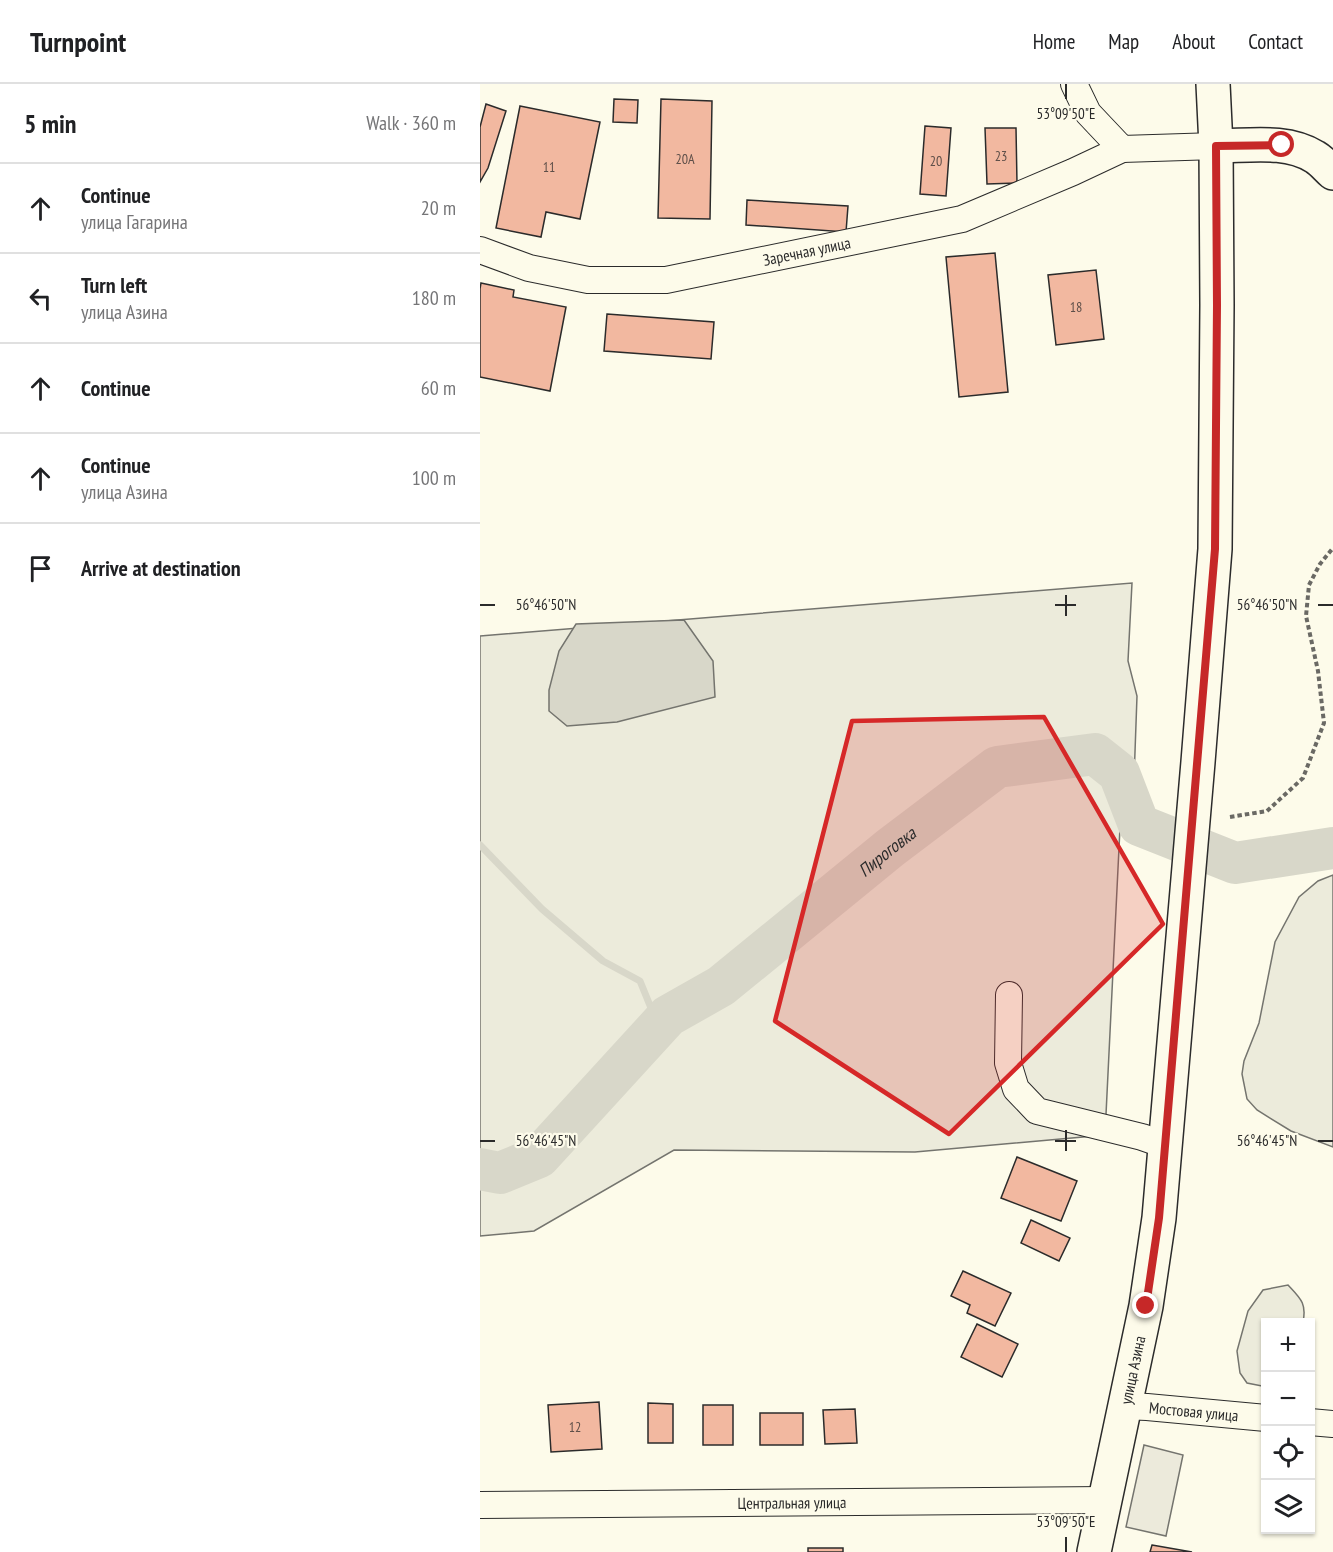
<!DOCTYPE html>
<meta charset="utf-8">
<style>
:root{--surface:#fff;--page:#f6f6f6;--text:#202124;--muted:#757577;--line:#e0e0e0}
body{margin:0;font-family:"PT Sans Narrow",sans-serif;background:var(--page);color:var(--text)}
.controls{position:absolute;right:18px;bottom:18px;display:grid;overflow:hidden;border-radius:0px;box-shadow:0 2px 4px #0004}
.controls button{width:54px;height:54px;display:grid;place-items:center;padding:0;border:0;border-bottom:2px solid var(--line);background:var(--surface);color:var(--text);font:30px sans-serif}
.stop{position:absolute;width:18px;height:18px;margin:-14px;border:4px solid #c62828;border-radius:50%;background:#fff}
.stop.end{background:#c62828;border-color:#fff;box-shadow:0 2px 6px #0008}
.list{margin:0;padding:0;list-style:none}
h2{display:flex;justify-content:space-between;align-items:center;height:78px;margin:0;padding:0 24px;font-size:26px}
h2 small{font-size:20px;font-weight:400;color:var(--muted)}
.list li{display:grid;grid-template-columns:39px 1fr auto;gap:18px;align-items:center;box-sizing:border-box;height:90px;padding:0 24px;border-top:2px solid var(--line)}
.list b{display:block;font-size:22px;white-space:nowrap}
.list p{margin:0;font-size:20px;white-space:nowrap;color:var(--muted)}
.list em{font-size:20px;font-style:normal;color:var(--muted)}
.icon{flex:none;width:33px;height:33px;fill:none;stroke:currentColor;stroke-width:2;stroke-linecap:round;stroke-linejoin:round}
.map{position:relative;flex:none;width:853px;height:1468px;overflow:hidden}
header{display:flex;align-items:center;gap:36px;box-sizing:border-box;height:84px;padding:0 30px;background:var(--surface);border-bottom:2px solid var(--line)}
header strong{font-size:28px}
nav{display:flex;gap:33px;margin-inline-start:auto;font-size:21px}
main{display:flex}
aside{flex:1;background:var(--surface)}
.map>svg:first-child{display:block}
.green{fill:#ecebdb;stroke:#74746e;stroke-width:1.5}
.parking{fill:#eceadb;stroke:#74746e;stroke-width:1.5}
.water{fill:#d8d7c9;stroke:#74746e;stroke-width:1.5}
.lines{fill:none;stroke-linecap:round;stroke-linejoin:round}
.stream{stroke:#d8d7c9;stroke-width:7}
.river{stroke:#d8d7c9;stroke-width:42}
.building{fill:#f2b8a0;stroke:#2b2b2b;stroke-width:1.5}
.minor-casing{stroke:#2b2b2b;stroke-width:28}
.major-casing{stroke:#2b2b2b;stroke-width:36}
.path{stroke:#6a6964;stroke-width:4;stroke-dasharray:4.5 3;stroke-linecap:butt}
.minor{stroke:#fdfbea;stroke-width:26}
.major{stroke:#fdfbea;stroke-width:33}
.route{stroke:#c62828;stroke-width:8}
.marked{fill:#d62828;fill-opacity:0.2;stroke:#d62828;stroke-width:4.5;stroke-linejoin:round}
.ticks{fill:none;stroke:#2b2b2b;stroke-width:2}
.labels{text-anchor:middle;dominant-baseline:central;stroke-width:4.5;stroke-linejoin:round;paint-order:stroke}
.number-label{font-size:14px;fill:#5d4e48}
.street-label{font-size:16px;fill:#2b2b2b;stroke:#fdfbea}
.water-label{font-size:18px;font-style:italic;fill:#2b2b2b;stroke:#fdfbea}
.ticks-label{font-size:15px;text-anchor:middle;fill:#2b2b2b;stroke:#fdfbea;stroke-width:4.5;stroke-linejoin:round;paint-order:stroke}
</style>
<header>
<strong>Turnpoint</strong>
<nav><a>Home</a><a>Map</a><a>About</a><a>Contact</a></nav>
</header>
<main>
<aside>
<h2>5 min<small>Walk · 360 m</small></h2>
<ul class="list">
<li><svg class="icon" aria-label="ahead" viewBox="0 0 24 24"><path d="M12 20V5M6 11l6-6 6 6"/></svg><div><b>Continue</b><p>улица Гагарина</p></div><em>20 m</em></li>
<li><svg class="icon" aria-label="left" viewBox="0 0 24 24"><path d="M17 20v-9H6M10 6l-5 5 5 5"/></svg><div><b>Turn left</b><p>улица Азина</p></div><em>180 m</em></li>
<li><svg class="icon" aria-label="ahead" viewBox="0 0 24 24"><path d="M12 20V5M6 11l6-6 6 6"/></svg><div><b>Continue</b></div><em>60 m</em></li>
<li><svg class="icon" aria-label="ahead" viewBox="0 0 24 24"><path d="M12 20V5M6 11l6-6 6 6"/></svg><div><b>Continue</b><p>улица Азина</p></div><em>100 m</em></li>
<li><svg class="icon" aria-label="arrive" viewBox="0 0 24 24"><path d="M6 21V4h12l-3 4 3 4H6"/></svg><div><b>Arrive at destination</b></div></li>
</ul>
</aside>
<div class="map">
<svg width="853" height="1468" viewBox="0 0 853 1468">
<rect width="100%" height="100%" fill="#fdfbea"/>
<g class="green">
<path d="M652,499L648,577L657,612L654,696L641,723L625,1051L435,1068L194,1066L54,1147L0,1152V552Z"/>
<path d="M853,791V1063L811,1047L777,1026L767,1015L762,990L764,977L779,939L795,858L819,813L838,797Z"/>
<path d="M808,1201C820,1214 827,1219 823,1238H786L785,1301L782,1302L767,1299L760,1289L757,1267L768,1227L783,1206Z"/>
</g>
<path class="parking" d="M664,1361L703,1371L686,1452L646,1443Z"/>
<path class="water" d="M204,536L233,577L235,613L137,638L87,642L69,627V606L79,567L96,540Z"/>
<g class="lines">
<path class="stream" d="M0,761L62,825L123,877L160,897L171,924L188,932"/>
<path class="river" id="s1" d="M0,1085L20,1089L59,1073L188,932L241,902L410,764L517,683L615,670L639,689L659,741L755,779L853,764"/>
</g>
<g class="building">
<path d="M134,15L158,16L157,39L133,38Z"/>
<path d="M181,15L232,17L230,135L178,134Z"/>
<path d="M6,20L26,27L8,84L0,98V43Z"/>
<path d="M40,22L120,38L100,135L66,128L61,153L16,144Z"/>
<path d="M445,42L471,44L466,112L440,110Z"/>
<path d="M505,44H536L537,99L507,100Z"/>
<path d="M267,116L368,122L366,148L266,141Z"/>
<path d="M515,169L528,308L479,313L466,173Z"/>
<path d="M616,186L624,255L576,261L568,191Z"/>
<path d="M1,199L34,206L33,213L86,223L70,307L0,293V205Z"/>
<path d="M127,230L234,238L231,275L124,267Z"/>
<path d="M537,1073L597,1097L581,1137L521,1114Z"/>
<path d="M551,1136L590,1154L579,1177L541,1159Z"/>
<path d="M483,1187L531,1209L515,1242L487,1229L490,1221L471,1212Z"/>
<path d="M497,1240L538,1260L522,1293L481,1273Z"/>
<path d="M119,1318L122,1365L71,1368L68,1321Z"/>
<path d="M168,1319L193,1320V1359H168Z"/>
<rect x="223" y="1321" width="30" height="40"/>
<path d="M375,1325L377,1359L345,1360L343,1326Z"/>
<rect x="280" y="1329" width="43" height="32"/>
<path d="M672,1461L712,1468H670Z"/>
<rect x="328" y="1464" width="35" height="4"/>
</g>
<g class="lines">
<g class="minor-casing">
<g id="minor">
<path d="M594,0L608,29L642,65L736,62"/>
<path id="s2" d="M0,166L49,184L108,196H186L482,135L593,88L642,65"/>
<path d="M529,911L528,979L536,1005L557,1027L662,1053L685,1061"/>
<path id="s3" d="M644,1322L667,1323L786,1334"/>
<path d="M830,1338L853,1340"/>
<path id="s4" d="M0,1421L625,1416"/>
</g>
</g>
<g class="major-casing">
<g id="major">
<path d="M736,62C769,62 806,55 835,73C842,77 847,84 853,89"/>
<path id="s5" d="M614,1468L666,1222L679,1134L718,678L735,465L737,221L736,62L733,0"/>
</g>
</g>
<path class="path" d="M750,733L787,727L823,694L844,639L838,587L826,532L829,501L840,480L853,464"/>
<use href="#minor" class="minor"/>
<use href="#major" class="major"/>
</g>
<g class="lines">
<path class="route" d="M666,1222L679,1134L735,465L737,221L736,62L802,61"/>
</g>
<path class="marked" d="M564,633L683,840L469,1050L295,937L372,637Z"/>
<path class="ticks" d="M586,0V15M586,511V532M0,521H15M575,521H596M838,521H853M586,1046V1067M0,1057H15M575,1057H596M838,1057H853M586,1453V1468"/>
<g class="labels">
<g class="number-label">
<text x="521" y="72">23</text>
<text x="205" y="75">20А</text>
<text x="456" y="77">20</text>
<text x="69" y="83">11</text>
<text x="596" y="223">18</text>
<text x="95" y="1343">12</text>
</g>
<g class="street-label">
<text stroke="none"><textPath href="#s2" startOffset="334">Заречная улица</textPath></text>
<text stroke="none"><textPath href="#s5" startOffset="186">улица Азина</textPath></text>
<text stroke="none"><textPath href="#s3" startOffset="70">Мостовая улица</textPath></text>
<text stroke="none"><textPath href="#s4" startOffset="312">Центральная улица</textPath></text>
</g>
<g class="water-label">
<text stroke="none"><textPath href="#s1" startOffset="528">Пироговка</textPath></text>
</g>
</g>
<g class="ticks-label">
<text x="586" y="35">53°09'50"E</text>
<text x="66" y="526">56°46'50"N</text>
<text x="787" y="526">56°46'50"N</text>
<text x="66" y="1062">56°46'45"N</text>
<text x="787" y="1062">56°46'45"N</text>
<text x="586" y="1443">53°09'50"E</text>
</g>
</svg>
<div class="controls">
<button>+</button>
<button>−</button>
<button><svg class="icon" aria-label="locate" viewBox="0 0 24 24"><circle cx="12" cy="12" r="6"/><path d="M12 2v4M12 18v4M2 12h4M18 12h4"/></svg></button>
<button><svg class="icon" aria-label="layers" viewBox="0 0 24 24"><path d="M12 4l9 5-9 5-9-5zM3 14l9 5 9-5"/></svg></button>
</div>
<div class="stop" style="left:802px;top:61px"></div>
<div class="stop end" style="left:666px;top:1222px"></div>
</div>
</main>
